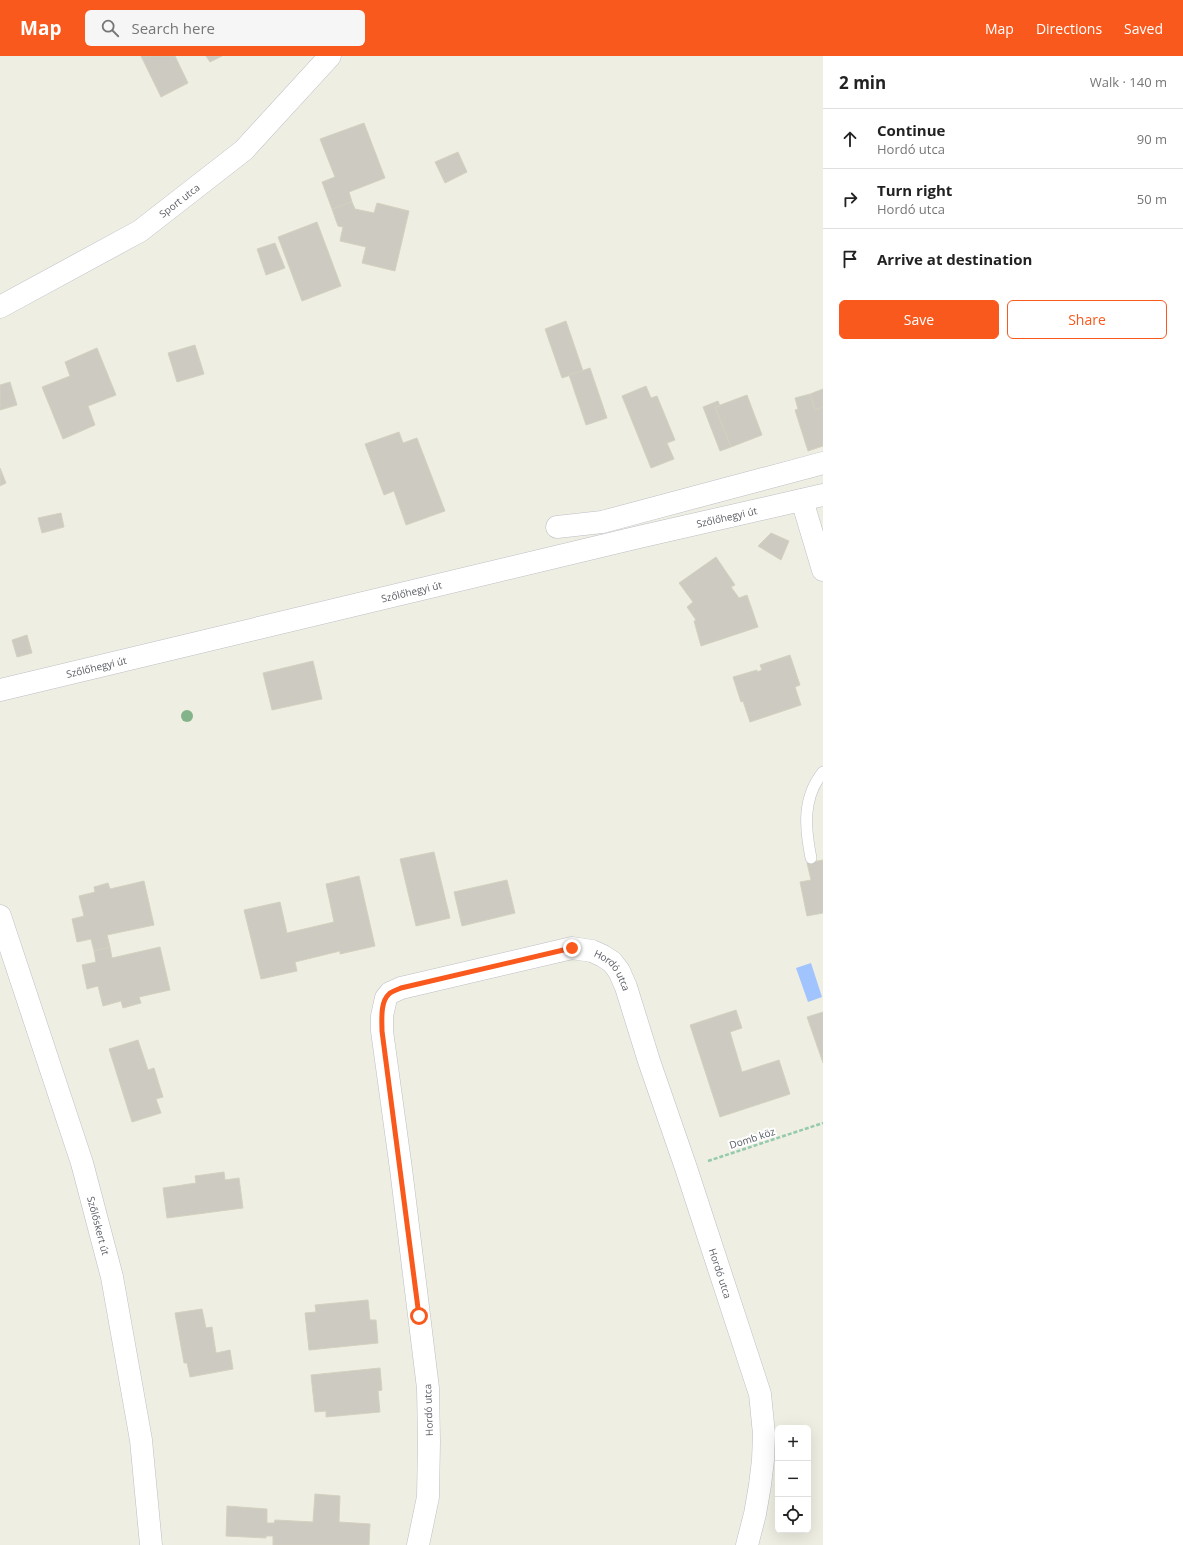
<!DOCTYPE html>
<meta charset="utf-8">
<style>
:root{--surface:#fff;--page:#f6f6f6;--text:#222;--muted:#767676;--line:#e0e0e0;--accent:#f9591d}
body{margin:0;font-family:"Open Sans",sans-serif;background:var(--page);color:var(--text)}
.controls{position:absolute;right:12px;bottom:12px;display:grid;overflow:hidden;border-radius:6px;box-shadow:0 4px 16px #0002}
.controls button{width:36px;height:36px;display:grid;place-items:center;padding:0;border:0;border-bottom:1px solid var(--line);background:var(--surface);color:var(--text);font:20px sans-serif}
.stop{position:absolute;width:12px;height:12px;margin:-9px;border:3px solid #f9591d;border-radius:50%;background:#fff}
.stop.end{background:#f9591d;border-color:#fff;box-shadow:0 1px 4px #0008}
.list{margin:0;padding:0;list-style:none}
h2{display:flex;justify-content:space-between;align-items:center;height:52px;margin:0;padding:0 16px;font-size:17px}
h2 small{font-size:13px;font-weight:400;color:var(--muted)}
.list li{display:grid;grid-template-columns:26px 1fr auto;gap:12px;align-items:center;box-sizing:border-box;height:60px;padding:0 16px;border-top:1px solid var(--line)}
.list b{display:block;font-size:15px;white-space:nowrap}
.list p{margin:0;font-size:13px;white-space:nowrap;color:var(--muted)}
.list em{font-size:13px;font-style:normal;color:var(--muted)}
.actions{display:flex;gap:8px;padding:12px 16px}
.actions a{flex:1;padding:9px 0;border:1px solid var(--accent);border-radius:6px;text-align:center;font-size:14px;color:var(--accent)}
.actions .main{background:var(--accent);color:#fff}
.icon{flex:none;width:22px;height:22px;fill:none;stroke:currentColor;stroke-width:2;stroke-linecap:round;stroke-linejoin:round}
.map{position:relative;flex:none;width:823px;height:1489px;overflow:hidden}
header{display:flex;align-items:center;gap:24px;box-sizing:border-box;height:56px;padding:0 20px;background:var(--accent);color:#fff}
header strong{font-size:19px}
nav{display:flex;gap:22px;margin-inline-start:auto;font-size:14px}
.search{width:280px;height:36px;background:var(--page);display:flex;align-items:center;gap:10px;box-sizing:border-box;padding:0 14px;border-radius:6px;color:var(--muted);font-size:15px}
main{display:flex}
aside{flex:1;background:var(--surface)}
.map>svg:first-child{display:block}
.water{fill:#a1c4ff}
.building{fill:#cccac1;stroke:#d4d1bf}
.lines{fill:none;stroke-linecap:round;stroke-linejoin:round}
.lane-casing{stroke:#bcbec5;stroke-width:12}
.street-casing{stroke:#bcbec5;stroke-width:23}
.path{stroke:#94caae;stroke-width:2.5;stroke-dasharray:4 2;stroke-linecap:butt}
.lane{stroke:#fff;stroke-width:11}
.street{stroke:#fff;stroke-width:22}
.tree{fill:#83b389}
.route{stroke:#f9591d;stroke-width:5}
.labels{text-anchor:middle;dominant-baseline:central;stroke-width:4;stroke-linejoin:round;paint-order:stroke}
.street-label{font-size:10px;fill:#5a5d64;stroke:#fff}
</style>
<header>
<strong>Map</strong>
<div class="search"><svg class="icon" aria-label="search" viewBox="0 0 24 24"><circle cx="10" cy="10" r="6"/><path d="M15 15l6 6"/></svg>Search here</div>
<nav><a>Map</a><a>Directions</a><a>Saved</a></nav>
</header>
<main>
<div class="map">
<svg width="823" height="1489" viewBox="0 0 823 1489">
<rect width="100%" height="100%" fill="#efeee2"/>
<path class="water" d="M811,907L822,941L808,946L796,912Z"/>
<g class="building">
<path d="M141,0H175L188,27L161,41Z"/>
<path d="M206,0H222L210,6Z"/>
<path d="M364,67L385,122L349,136L352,146L332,153L322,126L335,121L320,83Z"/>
<path d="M458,96L467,116L445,127L435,106Z"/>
<path d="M352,146L355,153L374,157L377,147L409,155L395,215L362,207L366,191L340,185L343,171L338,170L332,153Z"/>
<path d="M317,166L341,230L302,245L278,181Z"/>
<path d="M275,187L285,212L266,219L257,193Z"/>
<path d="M566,265L583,315L562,322L545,273Z"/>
<path d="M195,289L204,318L177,326L168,297Z"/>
<path d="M97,292L116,339L88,350L95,369L63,383L42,331L70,320L65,306Z"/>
<path d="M590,312L607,362L586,369L569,319Z"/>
<path d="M10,326L17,349L0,354V329Z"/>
<path d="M646,330L651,342L657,340L675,384L667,387L674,403L651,412L622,340Z"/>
<path d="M823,333V351L815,354L810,338Z"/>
<path d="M810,338L815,354L823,351V390L808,395L795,354L798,353L795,342Z"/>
<path d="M747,339L762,379L731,391L715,351Z"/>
<path d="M718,345L720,350L715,351L731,391L720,395L703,351Z"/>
<path d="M399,376L403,387L417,382L445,455L406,469L394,435L384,439L365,388Z"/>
<path d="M0,412L6,427L0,430Z"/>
<path d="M61,457L64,471L42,477L38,462Z"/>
<path d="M771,477L789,485L781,504L758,490Z"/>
<path d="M716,501L735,529L731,531L739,542L747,539L758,571L701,590L694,565L696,564L687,551L693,546L679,527Z"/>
<path d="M27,579L32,597L17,601L12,584Z"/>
<path d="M790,599L800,629L795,631L801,649L750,666L743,645L741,646L733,621L757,614V616L762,614L760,609Z"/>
<path d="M313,605L322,643L272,654L263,617Z"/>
<path d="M434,796L450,862L416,870L400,803Z"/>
<path d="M823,804V857L807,860L800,826L811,824L807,807Z"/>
<path d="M359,820L375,890L340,898V895L295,906L297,915L261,923L244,854L280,846L287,877L334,866L326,828Z"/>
<path d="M507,824L515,857L462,870L454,836Z"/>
<path d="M144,825L154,869L107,879L110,891L94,895L91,883L77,886L72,863L84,860L79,840L95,836L94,831L108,827L110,833Z"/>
<path d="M110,891L112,902L160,891L170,934L139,941L141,947L123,952L121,945L103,950L98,930L87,933L82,909L96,906L94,895Z"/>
<path d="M736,954L742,972L730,976L742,1016L779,1004L790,1038L720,1061L690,969Z"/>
<path d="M823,956V1007L807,961Z"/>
<path d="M138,984L148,1014L154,1012L163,1041L156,1043L161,1057L132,1066L109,993Z"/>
<path d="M224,1116L225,1124L239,1122L243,1152L167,1162L163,1132L196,1127L195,1120Z"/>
<path d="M368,1244L370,1264H376L378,1287L309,1294L305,1257L316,1256L315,1249Z"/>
<path d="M202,1253L206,1272L212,1271L216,1297L230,1294L233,1313L190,1321L187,1307H184L175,1257Z"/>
<path d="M380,1312L382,1334L378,1335L380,1356L326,1361V1355L315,1356L311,1319Z"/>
<path d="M315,1438L340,1440L339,1466L370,1468L369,1489H273V1480H266V1482L226,1480L227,1450L267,1453V1467H274L275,1464L313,1466Z"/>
</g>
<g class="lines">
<g class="lane-casing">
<path id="lane" d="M811,802C805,772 802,742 823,716"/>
</g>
<g class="street-casing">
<g id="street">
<path id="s1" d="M0,251L140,175L244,94L330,0"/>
<path d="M802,444L823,514"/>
<path d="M557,471L602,466L823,407"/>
<path id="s2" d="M0,634L639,481L823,439"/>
<path id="s3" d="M0,860L82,1107L112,1221L141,1384L151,1489"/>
<path id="s4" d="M418,1489L428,1441L429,1386L428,1332L401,1113L382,975V960L386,942L390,937L401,932L572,892L592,895L603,900L612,906L619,915L626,931L649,1005L686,1112L760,1338L764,1378L763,1404L760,1429L755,1458L747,1489"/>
</g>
</g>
<path class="path" d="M708,1105L823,1067"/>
<use href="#lane" class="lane"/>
<use href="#street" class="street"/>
</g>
<circle class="tree" cx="187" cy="660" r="6"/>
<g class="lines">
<path class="route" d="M419,1260L382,975C382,964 380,946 389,938C392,935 397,934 401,932L572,892"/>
</g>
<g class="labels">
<g class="street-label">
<text stroke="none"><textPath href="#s1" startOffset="209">Sport utca</textPath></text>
<text stroke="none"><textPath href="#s2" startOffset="747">Szőlőhegyi út</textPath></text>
<text stroke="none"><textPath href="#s2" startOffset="423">Szőlőhegyi út</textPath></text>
<text stroke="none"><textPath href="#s2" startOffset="99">Szőlőhegyi út</textPath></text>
<text stroke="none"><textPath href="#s4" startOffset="795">Hordó utca</textPath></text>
<text transform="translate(752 1082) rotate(-18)">Domb köz</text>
<text stroke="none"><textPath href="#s3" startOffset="325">Szőlőskert út</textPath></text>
<text stroke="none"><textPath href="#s4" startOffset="1119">Hordó utca</textPath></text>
<text transform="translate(428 1354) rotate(-92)">Hordó utca</text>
</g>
</g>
</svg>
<div class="controls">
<button>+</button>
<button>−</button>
<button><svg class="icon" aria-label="locate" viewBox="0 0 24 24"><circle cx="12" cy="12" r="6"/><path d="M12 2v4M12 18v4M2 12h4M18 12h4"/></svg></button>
</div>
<div class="stop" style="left:419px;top:1260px"></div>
<div class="stop end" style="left:572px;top:892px"></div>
</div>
<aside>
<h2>2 min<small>Walk · 140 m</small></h2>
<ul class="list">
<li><svg class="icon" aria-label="ahead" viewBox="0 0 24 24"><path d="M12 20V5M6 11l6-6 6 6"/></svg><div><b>Continue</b><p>Hordó utca</p></div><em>90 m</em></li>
<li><svg class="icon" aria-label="right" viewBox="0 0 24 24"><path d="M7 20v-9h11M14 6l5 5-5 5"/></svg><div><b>Turn right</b><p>Hordó utca</p></div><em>50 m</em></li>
<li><svg class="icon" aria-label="arrive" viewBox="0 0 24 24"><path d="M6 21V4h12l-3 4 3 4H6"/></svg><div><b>Arrive at destination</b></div></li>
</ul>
<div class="actions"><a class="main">Save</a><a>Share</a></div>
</aside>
</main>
